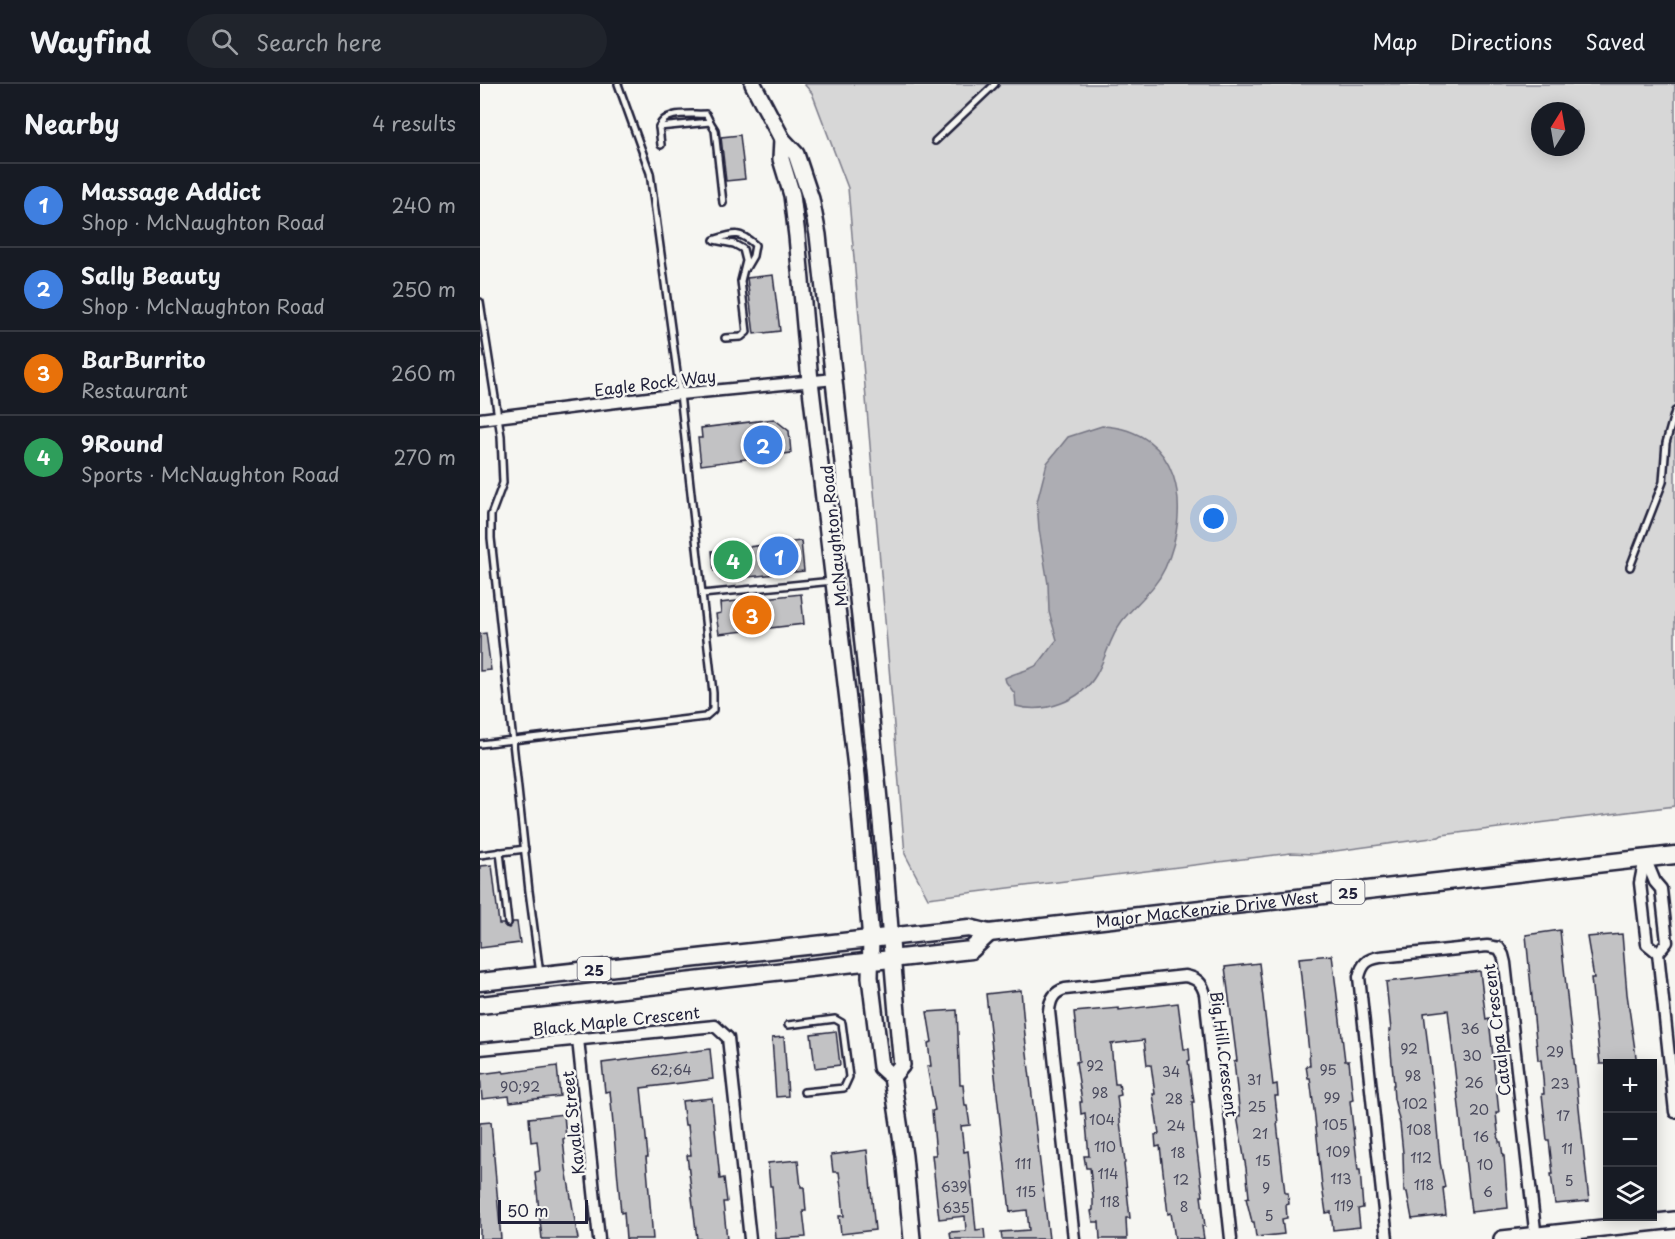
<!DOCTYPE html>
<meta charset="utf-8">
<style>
:root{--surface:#171b24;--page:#20242c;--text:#f1f3f6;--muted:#9ea1a6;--line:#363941;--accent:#2563eb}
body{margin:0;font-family:"Playpen Sans",sans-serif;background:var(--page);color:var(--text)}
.controls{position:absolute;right:18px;bottom:18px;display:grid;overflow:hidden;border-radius:0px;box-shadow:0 3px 15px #0003}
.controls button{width:54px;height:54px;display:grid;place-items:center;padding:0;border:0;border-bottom:2px solid var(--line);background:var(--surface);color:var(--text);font:30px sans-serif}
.compass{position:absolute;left:1051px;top:18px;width:54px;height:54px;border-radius:50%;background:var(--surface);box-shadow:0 3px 15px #0003;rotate:11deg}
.scale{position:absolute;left:18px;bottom:15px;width:90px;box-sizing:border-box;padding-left:6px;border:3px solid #22223b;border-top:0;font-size:16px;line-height:21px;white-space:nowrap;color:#22223b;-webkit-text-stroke:4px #f6f6f2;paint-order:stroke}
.you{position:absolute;left:734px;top:435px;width:21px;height:21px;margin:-15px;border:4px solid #fff;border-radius:50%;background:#1a73e8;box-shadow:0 0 0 9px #1a73e833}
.badge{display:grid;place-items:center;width:39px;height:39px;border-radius:50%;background:var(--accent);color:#fff;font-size:20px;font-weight:700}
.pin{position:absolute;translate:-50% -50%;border:3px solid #fff;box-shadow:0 2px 6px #0006}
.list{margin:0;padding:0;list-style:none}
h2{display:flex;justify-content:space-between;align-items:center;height:78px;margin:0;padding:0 24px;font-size:26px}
h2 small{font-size:20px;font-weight:400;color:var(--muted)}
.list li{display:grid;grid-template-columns:39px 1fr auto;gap:18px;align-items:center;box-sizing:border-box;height:84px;padding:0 24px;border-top:2px solid var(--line)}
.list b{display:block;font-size:22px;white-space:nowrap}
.list p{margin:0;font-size:20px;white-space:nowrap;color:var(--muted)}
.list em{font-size:20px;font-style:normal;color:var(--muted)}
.icon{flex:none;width:33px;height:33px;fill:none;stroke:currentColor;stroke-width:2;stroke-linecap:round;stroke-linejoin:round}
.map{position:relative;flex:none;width:1195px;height:1155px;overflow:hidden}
header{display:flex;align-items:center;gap:36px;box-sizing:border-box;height:84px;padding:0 30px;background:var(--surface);border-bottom:2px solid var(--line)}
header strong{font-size:28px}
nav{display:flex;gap:33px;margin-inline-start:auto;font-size:21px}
.search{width:420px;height:54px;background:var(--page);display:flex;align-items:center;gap:15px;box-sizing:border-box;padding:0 21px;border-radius:33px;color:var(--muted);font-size:22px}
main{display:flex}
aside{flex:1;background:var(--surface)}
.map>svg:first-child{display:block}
.green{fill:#d7d7d7;stroke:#7c7c89;stroke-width:1.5;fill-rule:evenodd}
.water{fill:#adadb3;stroke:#757583;stroke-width:1.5}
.building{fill:#c2c2c4;stroke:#22223b;stroke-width:1.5}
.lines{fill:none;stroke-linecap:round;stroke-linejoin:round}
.lane-casing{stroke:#22223b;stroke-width:10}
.street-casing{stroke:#22223b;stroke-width:15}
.secondary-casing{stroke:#22223b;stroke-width:20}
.primary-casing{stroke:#22223b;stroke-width:21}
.lane{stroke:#f6f6f2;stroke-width:5}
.street{stroke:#f6f6f2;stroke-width:10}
.secondary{stroke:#f6f6f2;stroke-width:15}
.primary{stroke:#f6f6f2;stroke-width:16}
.labels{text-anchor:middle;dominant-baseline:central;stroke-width:5;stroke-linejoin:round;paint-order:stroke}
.number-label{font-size:14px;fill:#4a4a5d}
.shield{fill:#f6f6f2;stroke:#626272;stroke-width:1.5}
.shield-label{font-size:15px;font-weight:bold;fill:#22223b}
.street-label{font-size:16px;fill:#22223b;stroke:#f6f6f2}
</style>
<header>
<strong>Wayfind</strong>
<div class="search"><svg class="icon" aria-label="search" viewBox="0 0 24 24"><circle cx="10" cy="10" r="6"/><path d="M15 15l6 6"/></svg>Search here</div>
<nav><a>Map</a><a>Directions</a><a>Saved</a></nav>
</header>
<main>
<aside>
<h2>Nearby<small>4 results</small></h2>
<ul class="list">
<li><span class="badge" style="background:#3f7fe0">1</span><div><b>Massage Addict</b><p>Shop · McNaughton Road</p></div><em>240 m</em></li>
<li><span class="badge" style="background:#3f7fe0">2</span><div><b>Sally Beauty</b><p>Shop · McNaughton Road</p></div><em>250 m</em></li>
<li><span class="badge" style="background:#e8710a">3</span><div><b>BarBurrito</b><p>Restaurant</p></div><em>260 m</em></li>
<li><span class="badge" style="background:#2e9e5b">4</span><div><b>9Round</b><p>Sports · McNaughton Road</p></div><em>270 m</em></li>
</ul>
</aside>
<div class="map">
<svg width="1195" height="1155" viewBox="0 0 1195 1155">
<rect width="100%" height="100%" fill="#f6f6f2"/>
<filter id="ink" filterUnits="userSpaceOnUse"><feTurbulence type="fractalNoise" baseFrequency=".0167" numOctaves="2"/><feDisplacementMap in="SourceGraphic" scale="12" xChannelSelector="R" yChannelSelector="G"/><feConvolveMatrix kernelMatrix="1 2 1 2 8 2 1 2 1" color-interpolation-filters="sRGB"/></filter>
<g filter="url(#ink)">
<path class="green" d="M324,0H1195V722L962,751L959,753L833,770L811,769L448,814L425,770L368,104L332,9ZM1060,27H1096V63H1060Z"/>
<path class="water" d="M622,342C701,346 712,424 685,484C675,506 656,519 642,537C630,553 626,574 616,591C601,617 564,630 536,622L535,610L526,598L525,594C535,588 550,587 558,580C563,575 571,562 577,556L569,528L568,500L559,445L557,418L567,379L588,353Z"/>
<g class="building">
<path d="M260,51L265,95L246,97L241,53Z"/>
<path d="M293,191L300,247L274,250L267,194Z"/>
<path d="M294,335L309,347L311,369L221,381L218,354H222L221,344Z"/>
<path d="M321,457L324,487L241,496L239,486L234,487L232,467Z"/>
<path d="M321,510L324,540L239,550L236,530L241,529L240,519Z"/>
<path d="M6,549L11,586L0,587V550Z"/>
<path d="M12,781L19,840H23L26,843L29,844L33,838H37L40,859L0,864V782Z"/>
<path d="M1080,846L1109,1117L1075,1120L1071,1090H1073L1071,1074L1069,1056H1067L1062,1010H1064L1063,994L1061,976H1058L1046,851Z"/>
<path d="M1142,850L1147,910L1157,980H1120L1111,894H1114L1107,853Z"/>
<path d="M852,871L865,977H869L873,1016L870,1017L878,1086H880L883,1124L878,1125L880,1143L853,1146L851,1128L846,1129L842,1102L835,1034L830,994H828L826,982H830L829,968L819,874Z"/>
<path d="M779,879L793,1001L797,1000L798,1012H795L798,1039H797L805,1109H808L809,1120L806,1121L807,1134L802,1135L804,1150L776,1153L774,1138H772L766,1114L769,1113L766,1084L757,1032H760L754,978L757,977L745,883Z"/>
<path d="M1000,887L1006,936L1009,935L1019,1029H1016L1019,1058H1021L1023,1072H1024L1028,1124L991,1128L968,926L944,929L955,1022L960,1078L965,1103L963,1104L966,1131L932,1135L927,1108H924L923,1069L920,1040L914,1015L913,1001H914L909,946H911L906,898Z"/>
<path d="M541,906L545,952L569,1155H522L521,1148L549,1146L547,1126L530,1128L506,910Z"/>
<path d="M698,919L704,965H709L710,976L708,977L714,1018H712L714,1044L723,1112H721L725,1142H722L724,1155H695L691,1129L688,1130L680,1062L676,1063L675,1051L679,1050L673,1010H675L671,981H667L664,956L631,960L635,1000H639L641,1011L637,1012L645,1079L644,1080L650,1134H646L647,1155H620L619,1138H613L611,1127L613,1126V1113L610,1084H606L604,1072H609L605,1029L601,1030L600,1018H602L596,978L599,977L594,928L639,924V926Z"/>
<path d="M477,926L480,1001H483L485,1022H487L490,1041L481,1042L484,1068L488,1067L496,1146L504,1145L505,1155H471L470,1148L486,1147L485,1132L459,1135L452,1071H456L452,1027L455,1026L447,982H451L448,959L452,958L447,928Z"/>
<path d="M356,947L360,981L335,984L331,950Z"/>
<path d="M304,953L308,1012L296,1013L292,954Z"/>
<path d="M230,965L233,995L161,1004L168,1073H166L173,1155H146L144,1128L141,1129L130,1007L125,1008L122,979Z"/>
<path d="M77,982L80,1012L30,1018L29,1012L2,1015L0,990L23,987L24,989Z"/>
<path d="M232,1014L240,1095L244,1094L247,1118H243L247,1155H217L207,1071H211L208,1041H205L202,1017Z"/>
<path d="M84,1030L86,1054L83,1055L86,1084L98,1155H62L55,1088L60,1087L57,1057L51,1058L49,1034Z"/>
<path d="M11,1038L21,1155H0V1039Z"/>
<path d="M387,1066L395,1146L361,1150L359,1132H364L362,1111L359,1088H353L351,1071Z"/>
<path d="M318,1076L321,1103H324L326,1127H323L326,1153L296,1155L292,1102H290L288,1079Z"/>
</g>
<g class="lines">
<g class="lane-casing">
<g id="lane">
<path d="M179,43C186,26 210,31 226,30L230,38"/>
<path d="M455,57L515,0"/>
<path d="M181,61L179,43L230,38L235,46L243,119"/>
<path d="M236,155C254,149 260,147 275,161L273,172L266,184"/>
<path d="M234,156L254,160L263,165L266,177L261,197L267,248L261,253L245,254"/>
<path d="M0,218L21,352L23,399L11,431V454L49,807L60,890"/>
<path d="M1150,483L1183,398L1186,359L1195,327"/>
<path d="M222,510L353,497"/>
<path d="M0,660L225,633L233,626V609L200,310L170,89L138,0"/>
<path d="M20,768L28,839"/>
<path d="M0,771L45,765"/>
<path d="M308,941L355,935L362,939L369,993L364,1004L324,1008"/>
</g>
</g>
<g class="street-casing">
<g id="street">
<path d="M0,335L200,310L355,295"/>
<path d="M1165,774L1175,798L1181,805L1187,858L1178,869L1195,1028"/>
<path d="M1165,774L1160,799L1167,860L1178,869"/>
<path d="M98,955L119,1155"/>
<path d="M0,965L235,942L248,954L270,1155"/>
<path d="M594,1155L569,927C570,915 574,908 585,905L705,892C717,894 722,899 725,910L751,1155"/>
<path d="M907,1155L879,893C882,880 887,875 900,873L1007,862L1019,864L1023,871L1025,879L1056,1155"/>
</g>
</g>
<g class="secondary-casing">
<g id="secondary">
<path d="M273,0L302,55L316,70L331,115L338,151C359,332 379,514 397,696C407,791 412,886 422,981L412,993"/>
<path d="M302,55L301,75L312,111L317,152L330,297L377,692L391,856L390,893L401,983L412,993L424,1072L432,1155"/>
<path d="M1022,1155L1195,1136"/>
</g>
</g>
<g class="primary-casing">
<g id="primary">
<path id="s1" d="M0,898L489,844L509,849L1195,771"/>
<path d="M0,921L491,866L509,849"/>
</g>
</g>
<use href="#lane" class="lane"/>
<use href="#street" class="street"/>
<use href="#secondary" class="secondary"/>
<use href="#primary" class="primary"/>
</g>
</g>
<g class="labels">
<g class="number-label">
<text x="990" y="944">36</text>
<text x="929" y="964">92</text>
<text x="1075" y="967">29</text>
<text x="992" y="971">30</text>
<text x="615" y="981">92</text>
<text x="191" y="985">62;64</text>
<text x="848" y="985">95</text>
<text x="691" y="987">34</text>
<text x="933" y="991">98</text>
<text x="774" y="995">31</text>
<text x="994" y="998">26</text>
<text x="1080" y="999">23</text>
<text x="40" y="1002">90;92</text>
<text x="620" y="1008">98</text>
<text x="852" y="1013">99</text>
<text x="694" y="1014">28</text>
<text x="935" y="1019">102</text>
<text x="777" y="1022">25</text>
<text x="999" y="1025">20</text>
<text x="1083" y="1031">17</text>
<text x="622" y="1035">104</text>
<text x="855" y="1040">105</text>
<text x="696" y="1041">24</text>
<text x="939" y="1045">108</text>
<text x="780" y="1049">21</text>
<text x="1001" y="1052">16</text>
<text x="625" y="1062">110</text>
<text x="1087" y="1064">11</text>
<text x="858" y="1067">109</text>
<text x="698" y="1068">18</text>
<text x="941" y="1073">112</text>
<text x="783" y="1076">15</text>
<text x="543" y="1079">111</text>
<text x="1005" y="1080">10</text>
<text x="628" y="1089">114</text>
<text x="861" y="1094">113</text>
<text x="701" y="1095">12</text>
<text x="1089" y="1096">5</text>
<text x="944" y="1100">118</text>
<text x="474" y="1102">639</text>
<text x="786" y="1103">9</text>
<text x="546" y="1107">115</text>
<text x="1008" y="1107">6</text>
<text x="630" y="1117">118</text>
<text x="864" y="1121">119</text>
<text x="704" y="1122">8</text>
<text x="476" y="1123">635</text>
<text x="789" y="1131">5</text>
</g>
<g class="shield">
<rect x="851.5" y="796" width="33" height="24" rx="4.5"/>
<rect x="97.5" y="873" width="33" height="24" rx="4.5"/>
</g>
<g class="shield-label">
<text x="868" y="808">25</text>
<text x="114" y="885">25</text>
</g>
<g class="street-label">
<text transform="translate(175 298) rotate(-7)">Eagle Rock Way</text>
<text transform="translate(353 452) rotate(-96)">McNaughton Road</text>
<text stroke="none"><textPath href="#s1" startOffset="732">Major MacKenzie Drive West</textPath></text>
<text transform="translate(136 936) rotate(-6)">Black Maple Crescent</text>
<text transform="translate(1016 946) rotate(-97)">Catalpa Crescent</text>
<text transform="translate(745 970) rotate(83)">Big Hill Crescent</text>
<text transform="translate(92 1039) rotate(-96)">Kavala Street</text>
</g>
</g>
</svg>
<div class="controls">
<button>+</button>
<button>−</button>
<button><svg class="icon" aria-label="layers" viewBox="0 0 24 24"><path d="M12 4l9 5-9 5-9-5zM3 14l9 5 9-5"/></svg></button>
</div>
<svg class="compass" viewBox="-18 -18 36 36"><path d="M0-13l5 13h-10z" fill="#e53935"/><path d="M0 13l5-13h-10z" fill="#9ea1a6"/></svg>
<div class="scale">50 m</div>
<div class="you"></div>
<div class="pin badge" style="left:299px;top:472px;background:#3f7fe0">1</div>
<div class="pin badge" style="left:283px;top:361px;background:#3f7fe0">2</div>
<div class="pin badge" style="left:272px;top:531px;background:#e8710a">3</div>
<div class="pin badge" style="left:253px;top:476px;background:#2e9e5b">4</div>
</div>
</main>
